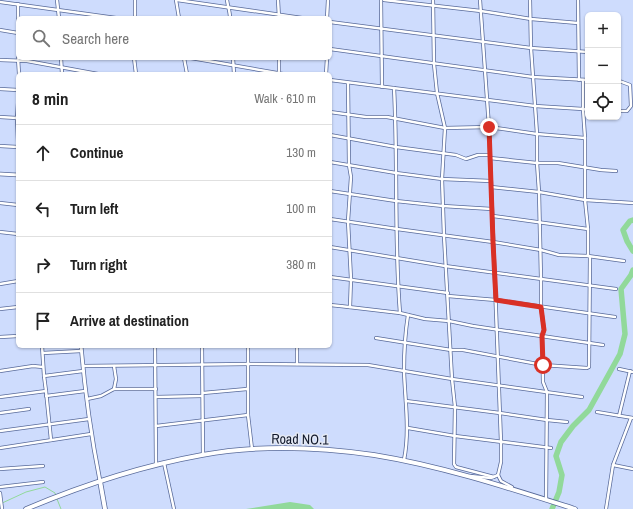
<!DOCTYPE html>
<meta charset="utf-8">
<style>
:root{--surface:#fff;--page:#f6f6f6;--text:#222;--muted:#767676;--line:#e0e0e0}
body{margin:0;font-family:"Archivo Narrow",sans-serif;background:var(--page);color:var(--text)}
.controls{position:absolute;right:12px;top:12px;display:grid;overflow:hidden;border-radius:6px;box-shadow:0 1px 3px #0004}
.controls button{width:36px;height:36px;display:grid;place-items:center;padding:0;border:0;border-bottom:1px solid var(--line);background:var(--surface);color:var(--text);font:20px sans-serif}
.stop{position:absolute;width:12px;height:12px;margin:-9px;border:3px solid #d93025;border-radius:50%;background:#fff}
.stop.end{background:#d93025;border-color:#fff;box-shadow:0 1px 4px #0008}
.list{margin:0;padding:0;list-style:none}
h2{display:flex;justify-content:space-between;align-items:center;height:52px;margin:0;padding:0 16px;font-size:17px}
h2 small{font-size:13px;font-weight:400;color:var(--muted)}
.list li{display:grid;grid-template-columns:26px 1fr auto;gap:12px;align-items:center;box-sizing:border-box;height:56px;padding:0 16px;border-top:1px solid var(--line)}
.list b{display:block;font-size:15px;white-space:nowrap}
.list em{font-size:13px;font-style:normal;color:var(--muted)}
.icon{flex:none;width:22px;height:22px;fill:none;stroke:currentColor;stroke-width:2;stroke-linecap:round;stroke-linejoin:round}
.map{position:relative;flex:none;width:633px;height:509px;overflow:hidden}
.search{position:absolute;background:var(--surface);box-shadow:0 1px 3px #0004;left:16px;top:16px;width:316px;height:44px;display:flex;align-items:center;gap:10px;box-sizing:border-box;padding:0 14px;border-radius:6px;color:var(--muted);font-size:15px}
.panel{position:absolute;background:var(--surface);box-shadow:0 1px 3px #0004;left:16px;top:72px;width:316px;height:276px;border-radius:6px}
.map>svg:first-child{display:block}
.water{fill:#91d99a}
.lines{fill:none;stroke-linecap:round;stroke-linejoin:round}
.stream{stroke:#91d99a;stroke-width:1}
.river{stroke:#91d99a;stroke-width:5.5}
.minor-casing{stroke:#586a9a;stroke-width:4}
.tertiary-casing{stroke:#586a9a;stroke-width:4.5}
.trunk-casing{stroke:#586a9a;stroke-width:5.5}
.minor{stroke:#fff;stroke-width:2.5}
.tertiary{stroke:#fff;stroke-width:3}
.trunk{stroke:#fff;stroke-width:4}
.route{stroke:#d93025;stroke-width:5}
.labels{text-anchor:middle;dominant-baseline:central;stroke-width:3;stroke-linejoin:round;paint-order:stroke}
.street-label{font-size:14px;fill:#11182b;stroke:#e4e9f4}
</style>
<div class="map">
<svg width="633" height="509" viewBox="0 0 633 509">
<rect width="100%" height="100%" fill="#cedcfd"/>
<path class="water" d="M290,502L310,505L314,509H246Z"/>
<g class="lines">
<g class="stream">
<path d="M57,499L61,509"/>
<path d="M0,504L26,492L45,487L55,493L56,496"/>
</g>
<g class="river">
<path d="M633,220L630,221L623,230L627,241L633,251"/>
<path d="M552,509L559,492L562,475L556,456L561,442L573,426L589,410L620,354L625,334L621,289L631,275L633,270"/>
</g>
<g class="minor-casing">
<g id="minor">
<path d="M57,0L59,18"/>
<path d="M135,0V18"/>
<path d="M176,0L179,18"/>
<path d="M177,0L302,18"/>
<path d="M227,0C228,7 230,12 230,18"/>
<path d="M278,0L279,18"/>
<path d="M381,0L382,87"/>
<path d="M384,0L481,11L531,19L578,23"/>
<path d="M433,0L434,64L437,93L445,128L442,179L444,236L452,379L455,407L454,464L456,467L494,477"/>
<path d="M530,0L531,48L537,134V163L539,192L541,279V307L544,330L542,336L543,382L547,392L546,500"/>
<path d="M578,0L579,80"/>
<path d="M0,2L116,18"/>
<path d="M18,4V38"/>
<path d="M327,18L328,0"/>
<path d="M330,22L531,48L588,52"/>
<path d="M0,30L18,33"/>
<path d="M330,49L533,77L588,80"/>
<path d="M18,58L19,74"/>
<path d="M61,58L62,74"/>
<path d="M134,58L136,74"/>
<path d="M184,58L187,74"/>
<path d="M191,58L283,74"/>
<path d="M233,58L234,74"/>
<path d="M0,60L27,61L98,74"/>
<path d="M279,74V58"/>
<path d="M326,74L327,58"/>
<path d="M330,80L535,106L583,109L585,138V200L588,229V256"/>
<path d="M583,80V109L588,110"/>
<path d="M618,81L622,82L630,85L631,106L627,111H618"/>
<path d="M348,83L349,165L351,177L348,221L351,279L350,307"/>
<path d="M394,88C398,163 394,239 400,313"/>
<path d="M0,89L18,90"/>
<path d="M330,112L366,117H387L445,128L489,127L537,134L585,138"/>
<path d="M0,117L17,118L18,103"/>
<path d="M18,118H17L18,142"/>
<path d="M330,135L396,147L456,155L466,159L478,155H490"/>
<path d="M0,146L18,147"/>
<path d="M490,158L537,163H558L601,170L616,171"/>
<path d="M330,162L396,173L442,179L491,181"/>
<path d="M491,187L539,192L585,200L633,203"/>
<path d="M330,191L396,201L443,206L492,209"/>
<path d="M0,203L18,205"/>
<path d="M493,216L588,229"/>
<path d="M330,219L397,229L493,242L541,250L559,255L588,256L624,261"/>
<path d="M0,232L18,234"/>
<path d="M330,247L445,266L616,289"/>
<path d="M330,277L448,293"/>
<path d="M0,284L18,281"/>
<path d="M448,296L496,300L615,317"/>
<path d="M330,305L340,306L400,313L425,319L449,321L473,326L603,345"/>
<path d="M0,309L18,307"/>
<path d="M0,337L18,336"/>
<path d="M376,338L451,350H463L543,365L587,368L589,367L590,257"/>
<path d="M42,346L44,376L83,371"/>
<path d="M155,346L156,464"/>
<path d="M202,346L203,455"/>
<path d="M248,346V415L252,449"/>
<path d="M43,353L81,351"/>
<path d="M297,364V346"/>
<path d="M83,366L249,364L368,365L452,379L582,397"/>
<path d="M114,366L116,379L114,389"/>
<path d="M619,369L633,372"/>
<path d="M0,371L33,366L43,367"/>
<path d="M44,376L46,391"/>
<path d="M203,393L247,389"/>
<path d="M46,396L85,391"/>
<path d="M0,397L46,391L51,440"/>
<path d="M156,397L202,396"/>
<path d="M87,399L101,396L114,389H156"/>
<path d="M406,401L500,413L547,420L567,422"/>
<path d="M597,412L633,418"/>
<path d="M0,413L29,409"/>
<path d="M619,416L630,371"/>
<path d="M156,426L248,415"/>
<path d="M408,428L455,436L551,448"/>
<path d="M0,431L89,419"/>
<path d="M0,448L91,434"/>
<path d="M404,460C410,430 405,401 404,371C404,352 405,334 408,315"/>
<path d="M164,463L174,509"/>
<path d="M613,465L633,469"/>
<path d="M0,469L43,466"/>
<path d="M498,475L501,481L512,487"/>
<path d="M470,476L491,478L498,475L501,462V442L489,127L480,0"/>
<path d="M0,487L43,482"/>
<path d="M0,493L2,509"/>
<path d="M606,509L613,465L631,418"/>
</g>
</g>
<g class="tertiary-casing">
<g id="tertiary">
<path d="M0,174L18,175"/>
<path d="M81,346C85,392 91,436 100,481"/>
</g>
</g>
<g class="trunk-casing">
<g id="trunk">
<path d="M100,481L105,509"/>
<path d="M26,509C83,485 141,466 202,455C256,445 319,447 374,455C442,466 509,488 575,509"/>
</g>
</g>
<use href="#minor" class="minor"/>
<use href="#tertiary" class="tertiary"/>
<use href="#trunk" class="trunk"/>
</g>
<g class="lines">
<path class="route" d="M489,127L493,242L496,300L541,307L544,330L542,336L543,365"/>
</g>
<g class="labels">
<g class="street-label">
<text transform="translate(300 439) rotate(1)">Road NO.1</text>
</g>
</g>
</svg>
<div class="controls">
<button>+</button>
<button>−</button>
<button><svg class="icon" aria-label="locate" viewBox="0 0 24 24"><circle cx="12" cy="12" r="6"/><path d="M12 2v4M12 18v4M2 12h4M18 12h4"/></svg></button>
</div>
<div class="stop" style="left:543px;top:365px"></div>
<div class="stop end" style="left:489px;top:127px"></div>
<div class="search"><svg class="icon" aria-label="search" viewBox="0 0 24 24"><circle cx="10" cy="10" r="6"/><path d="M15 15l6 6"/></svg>Search here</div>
<section class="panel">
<h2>8 min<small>Walk · 610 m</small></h2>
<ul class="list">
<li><svg class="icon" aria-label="ahead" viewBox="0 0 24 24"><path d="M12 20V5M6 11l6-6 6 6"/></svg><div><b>Continue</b></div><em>130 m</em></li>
<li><svg class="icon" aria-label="left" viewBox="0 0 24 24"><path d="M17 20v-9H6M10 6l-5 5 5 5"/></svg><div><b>Turn left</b></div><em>100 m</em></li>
<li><svg class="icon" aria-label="right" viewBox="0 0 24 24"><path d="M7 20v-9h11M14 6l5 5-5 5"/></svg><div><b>Turn right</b></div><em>380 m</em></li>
<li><svg class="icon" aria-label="arrive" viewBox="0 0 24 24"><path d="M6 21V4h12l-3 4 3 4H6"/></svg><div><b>Arrive at destination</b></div></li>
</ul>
</section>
</div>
